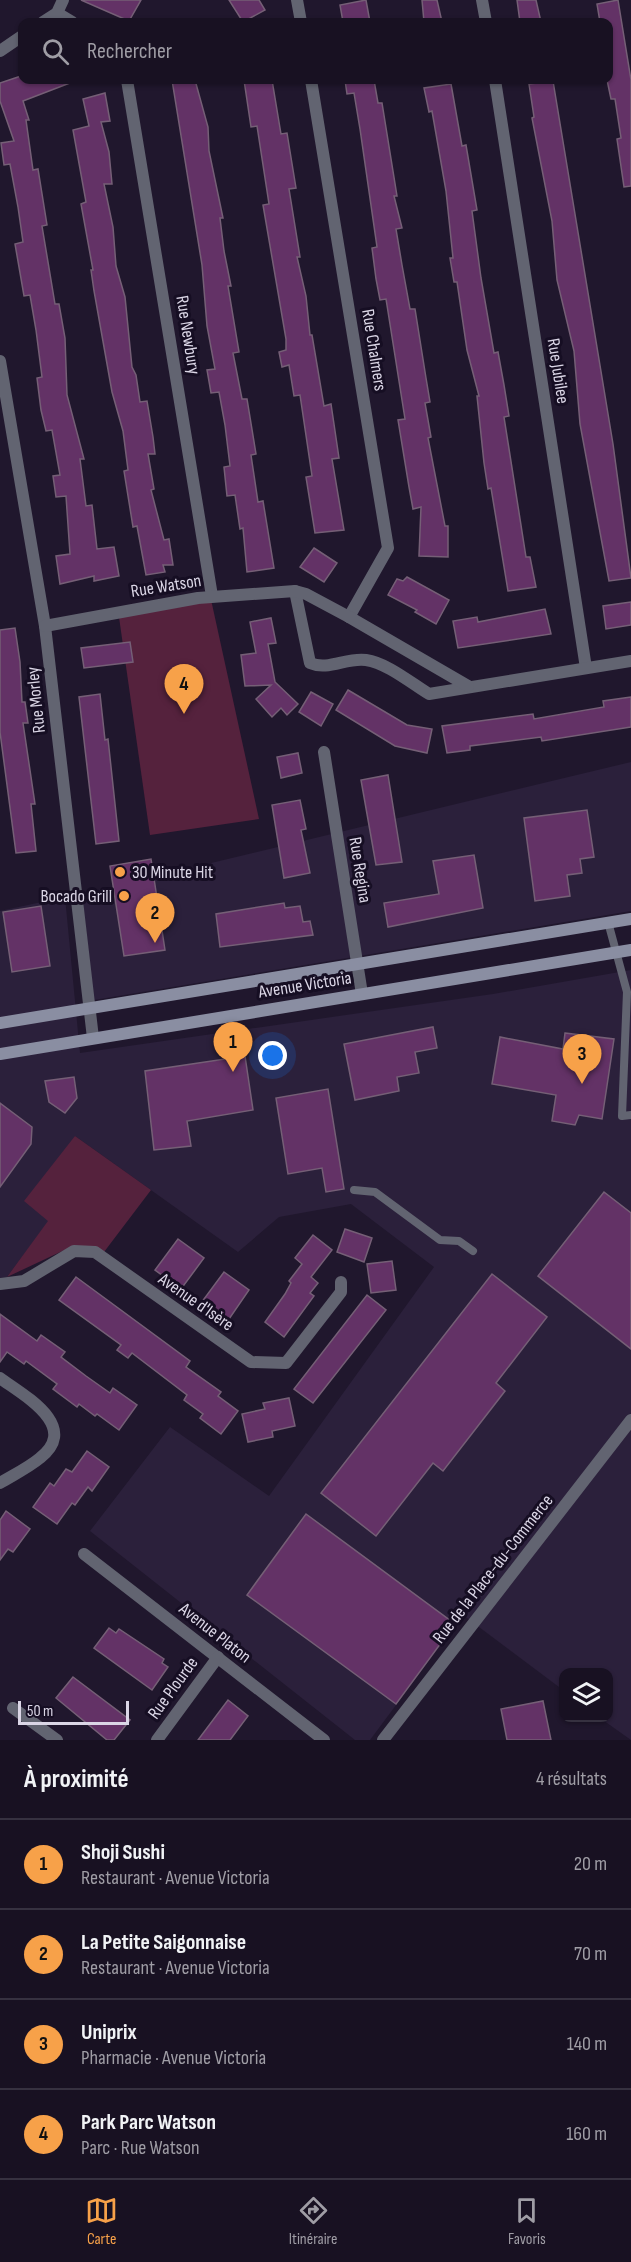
<!DOCTYPE html>
<html lang="fr">
<meta charset="utf-8">
<style>
:root{--surface:#181122;--page:#251f2f;--text:#f1f3f6;--muted:#9f9da5;--line:#363140;--accent:#f7a149}
body{margin:0;font-family:"Sofia Sans Condensed",sans-serif;background:var(--page);color:var(--text)}
.controls{position:absolute;right:18px;bottom:18px;display:grid;overflow:hidden;border-radius:12px;box-shadow:0 2px 4px #0004}
.controls button{width:54px;height:54px;display:grid;place-items:center;padding:0;border:0;border-bottom:2px solid var(--line);background:var(--surface);color:var(--text);font:30px sans-serif}
.scale{position:absolute;left:18px;bottom:15px;width:111px;box-sizing:border-box;padding-left:6px;border:3px solid #dbd6e6;border-top:0;font-size:16px;line-height:21px;white-space:nowrap;color:#dbd6e6;-webkit-text-stroke:4px #160e23;paint-order:stroke}
.you{position:absolute;left:273px;top:1056px;width:21px;height:21px;margin:-15px;border:4px solid #fff;border-radius:50%;background:#1a73e8;box-shadow:0 0 0 9px #1a73e833}
.badge{display:grid;place-items:center;width:39px;height:39px;border-radius:50%;background:var(--accent);color:#111;font-size:20px;font-weight:700}
.pin{position:absolute;translate:-50% -50px;filter:drop-shadow(0 2px 3px #0008)}
.pin::after{content:'';position:absolute;top:32px;width:21px;height:18px;background:inherit;clip-path:polygon(0 0,100% 0,50% 100%)}
.list{margin:0;padding:0;list-style:none}
h2{display:flex;justify-content:space-between;align-items:center;height:78px;margin:0;padding:0 24px;font-size:26px}
h2 small{font-size:20px;font-weight:400;color:var(--muted)}
.list li{display:grid;grid-template-columns:39px 1fr auto;gap:18px;align-items:center;box-sizing:border-box;height:90px;padding:0 24px;border-top:2px solid var(--line)}
.list b{display:block;font-size:22px;white-space:nowrap}
.list p{margin:0;font-size:20px;white-space:nowrap;color:var(--muted)}
.list em{font-size:20px;font-style:normal;color:var(--muted)}
.icon{flex:none;width:33px;height:33px;fill:none;stroke:currentColor;stroke-width:2;stroke-linecap:round;stroke-linejoin:round}
.map{position:relative;flex:none;width:631px;height:1740px;overflow:hidden}
.search{position:absolute;background:var(--surface);box-shadow:0 2px 4px #0004;left:18px;right:18px;top:18px;height:66px;display:flex;align-items:center;gap:15px;box-sizing:border-box;padding:0 21px;border-radius:12px;color:var(--muted);font-size:22px}
.sheet{height:438px;background:var(--surface)}
nav{display:flex;justify-content:space-around;align-items:center;box-sizing:border-box;height:84px;border-top:2px solid var(--line);background:var(--surface);font-size:16px;color:var(--muted)}
nav a{display:grid;justify-items:center;gap:3px}
nav .on{color:var(--accent)}
.map>svg:first-child{display:block}
.built{fill:#2b203b}
.green{fill:#55223d}
.building{fill:#633266;stroke:#755f76;stroke-width:1.5}
.lines{fill:none;stroke-linecap:round;stroke-linejoin:round}
.lane{stroke:#626471;stroke-width:8}
.street{stroke:#626471;stroke-width:12}
.secondary{stroke:#8a8ea2;stroke-width:12}
.poi-dot{fill:#f7a149;stroke:#160e23;stroke-width:2}
.labels{text-anchor:middle;dominant-baseline:central;stroke-width:6;stroke-linejoin:round;paint-order:stroke}
.street-label{font-size:18px;fill:#dbd6e6;stroke:#160e23}
.poi-label{font-size:18px;fill:#dbd6e6;stroke:#160e23;text-anchor:start}
</style>
<div class="map">
<svg width="631" height="1740" viewBox="0 0 631 1740">
<rect width="100%" height="100%" fill="#20172d"/>
<g class="built">
<path d="M631,762V911L94,1000L82,894Z"/>
<path d="M65,897L80,1053L493,994L631,970V1740L600,1718H608V1672H564L563,1690L463,1615L370,1740H355L90,1531L170,1427L269,1496L434,1267L351,1204L279,1217L238,1252L75,1136L49,1221L7,1277L0,1278V911Z"/>
</g>
<g class="green">
<path d="M210,595L259,819L150,835L118,610Z"/>
<path d="M75,1136L151,1190L104,1252L71,1247L7,1277L48,1221L24,1201Z"/>
</g>
<g class="building">
<path d="M81,0H141L129,21Z"/>
<path d="M229,0H259L265,10L243,22Z"/>
<path d="M366,0L370,22H343L340,5Z"/>
<path d="M422,0H437L442,22H424Z"/>
<path d="M517,0H536L541,22H520Z"/>
<path d="M618,0L631,80V186L624,187L617,139L621,138L615,99H611L607,80L609,22H600L597,4Z"/>
<path d="M21,76L22,80L75,81L23,101L29,120H26L33,170L38,169L47,225L42,226L55,304H59L65,338L67,395L84,459H80L86,506L92,505L97,549L114,547L119,576L94,581V576L60,584L56,556L70,554L66,496L56,497L53,476L60,475L52,430L46,431L41,410L37,378L42,377L36,330L30,295L24,296L15,244L23,242L18,207L10,164L4,165L1,143L14,141L0,101V83Z"/>
<path d="M172,80H195L208,127L209,151L223,218H220L224,251L231,286H228L239,352L233,353L242,399H247L256,454L251,455L258,502L263,501L274,568L247,572L243,528L240,529L235,495L227,496L224,467L230,466L225,425L219,392L211,393L207,370L215,369L207,326L202,265Z"/>
<path d="M244,80H272L281,134L287,133L296,188L289,189L300,257H297L306,296L310,335H312L324,406L331,404L339,458L332,459L344,530L315,533L306,477L312,476L300,395L294,396L289,365L282,367L279,352L286,350V339L263,205L269,204L257,126L251,127Z"/>
<path d="M345,80H374L378,103H382L397,196H394L402,228L396,229L402,265L410,309H415L426,378L430,402L425,403L431,437L428,438L445,526H448V557L419,556L421,507L413,509L409,487L398,420L405,419L386,299L380,300L376,279L372,248L377,247L360,129L354,93L347,94Z"/>
<path d="M553,81L613,444L631,578L609,581L580,424L574,351L557,280L552,221L532,118L534,117L529,84Z"/>
<path d="M451,84L462,146L466,145L477,210L472,211L481,278L494,353L498,352L504,385L509,416L504,417L526,557H530L536,587L508,591L491,488L488,489L484,463L477,396H479L467,350L457,282H454L450,258H453L446,191L432,111L429,112L424,88Z"/>
<path d="M105,93L110,121L101,122L109,152L112,184H104L113,227L116,266L125,297L132,367L136,375L140,402L147,401L153,437L155,454H148L154,489L151,490L164,540L169,539L173,565H163L165,572L146,575L137,526L133,527L124,471L128,470L123,431L112,392L94,291L91,270H93L81,204L86,202L73,130L89,126L83,99Z"/>
<path d="M314,548L337,563L324,582L300,567Z"/>
<path d="M407,577L449,600L436,624L415,612L417,610L388,595L397,579L403,581Z"/>
<path d="M631,602V625L606,629L603,606Z"/>
<path d="M545,609L551,634L458,648L453,621L477,617L478,622Z"/>
<path d="M271,618L276,643L268,644L275,682L298,704L287,715L281,708L272,717L256,699L271,685L245,686L241,655L256,653L250,622Z"/>
<path d="M15,628L20,662L22,702H25L28,723H23L35,804H31L36,851L16,853L0,732V630Z"/>
<path d="M130,642L133,662L84,668L81,648Z"/>
<path d="M348,690L407,725L432,729L427,753L395,746L336,710Z"/>
<path d="M311,692L333,704L321,726L299,712Z"/>
<path d="M100,694L105,740L108,739L119,841L96,844L79,697Z"/>
<path d="M631,697V727L542,741L541,737L470,746V750L447,753L442,726L533,714L534,719L604,707L603,701Z"/>
<path d="M298,753L302,773L281,778L277,757Z"/>
<path d="M388,775L402,862L376,865L361,780Z"/>
<path d="M300,800L306,829L301,830L310,873L284,878L272,805Z"/>
<path d="M587,810L594,857L580,859L582,873L567,875L570,896L535,901L524,818Z"/>
<path d="M474,855L483,908L388,927L384,903L439,894L433,861Z"/>
<path d="M151,859L165,950L124,956L110,866Z"/>
<path d="M284,903L285,908L300,906L303,922L310,921L313,935L220,947L216,914Z"/>
<path d="M41,906L50,966L12,972L3,912Z"/>
<path d="M433,1027L437,1048L415,1052L419,1073L397,1077L399,1091L355,1100L344,1044Z"/>
<path d="M565,1033L614,1039L602,1119L579,1115L575,1125L552,1121L556,1095L492,1084L500,1037L563,1049Z"/>
<path d="M245,1056L253,1110L187,1121L191,1146L154,1150L145,1071Z"/>
<path d="M74,1077L77,1098L65,1113L49,1102L45,1081Z"/>
<path d="M328,1089L344,1189L326,1192L322,1168L288,1174L276,1098Z"/>
<path d="M0,1103L32,1127L31,1144L0,1187Z"/>
<path d="M604,1192L631,1213V1349L538,1276Z"/>
<path d="M345,1229L372,1238L364,1262L337,1252Z"/>
<path d="M313,1235L332,1250L311,1277L318,1283L310,1293L314,1296L284,1337L265,1322L285,1294L291,1283L289,1281L302,1264L295,1258Z"/>
<path d="M178,1239L204,1258L181,1289L155,1270Z"/>
<path d="M392,1261L396,1290L371,1293L367,1264Z"/>
<path d="M224,1272L249,1290L227,1322L201,1303Z"/>
<path d="M492,1274L547,1317L496,1383L505,1391L443,1471L433,1463L376,1536L321,1493Z"/>
<path d="M76,1277L190,1361L186,1367L221,1392L218,1396L238,1411L221,1434L200,1418L203,1414L184,1400L187,1395L132,1353L128,1358L117,1350L121,1345L59,1300Z"/>
<path d="M367,1295L386,1310L313,1403L294,1389Z"/>
<path d="M0,1314L37,1341L41,1335L65,1352L61,1357L86,1376L110,1393L113,1388L137,1405L119,1430L97,1414L95,1416L79,1404L77,1407L53,1389L57,1384L26,1361L24,1364L7,1352L0,1362Z"/>
<path d="M289,1398L295,1426L272,1431L273,1437L248,1442L242,1414L265,1409L263,1403Z"/>
<path d="M87,1451L109,1467L92,1491L88,1487L75,1505L72,1503L57,1524L33,1507L50,1483L54,1486L66,1469L72,1472Z"/>
<path d="M6,1511L30,1529L13,1552L8,1549L0,1560V1520Z"/>
<path d="M306,1514L455,1624L396,1704L247,1595Z"/>
<path d="M109,1628L116,1633L119,1629L164,1659L162,1663L168,1667L152,1690L94,1648Z"/>
<path d="M73,1677L130,1720L114,1740H107L56,1698Z"/>
<path d="M228,1700L248,1716L230,1740H198Z"/>
<path d="M543,1701L551,1740H507L501,1709Z"/>
</g>
<g class="lines">
<g class="lane">
<path d="M608,922L627,992L622,1116L631,1115"/>
<path d="M354,1190L375,1192L440,1240L459,1241L473,1251"/>
</g>
<g class="street">
<path d="M297,0L301,22"/>
<path d="M482,0L486,22"/>
<path d="M57,13L72,22"/>
<path d="M43,22L57,13L63,0"/>
<path d="M0,51L22,36"/>
<path d="M127,80L212,596"/>
<path d="M311,80L388,548L349,617"/>
<path d="M495,80L586,668"/>
<path d="M0,361L45,626L93,1038"/>
<path d="M295,591L310,663C328,671 347,657 366,660C387,663 411,683 429,694L631,661"/>
<path d="M45,626L198,598L295,591L306,594L349,617L468,686"/>
<path d="M324,752L362,994"/>
<path d="M0,1284L24,1281L74,1251L95,1252L251,1362L286,1363L341,1292V1282"/>
<path d="M0,1378C23,1395 81,1426 40,1458C28,1468 13,1475 0,1483"/>
<path d="M84,1554L324,1740"/>
<path d="M13,1708L57,1740"/>
<path d="M157,1740L218,1657"/>
<path d="M383,1740L631,1420"/>
</g>
<g class="secondary">
<path d="M0,1023L631,919"/>
<path d="M0,1054L631,950"/>
</g>
</g>
<g class="poi-dot">
<circle cx="120" cy="872" r="6"/>
<circle cx="124" cy="896" r="6"/>
</g>
<g class="labels">
<g class="street-label">
<text transform="translate(188 335) rotate(81)">Rue Newbury</text>
<text transform="translate(374 350) rotate(81)">Rue Chalmers</text>
<text transform="translate(558 371) rotate(81)">Rue Jubilee</text>
<text transform="translate(166 586) rotate(-9)">Rue Watson</text>
<text transform="translate(36 700) rotate(-96)">Rue Morley</text>
<text transform="translate(360 870) rotate(81)">Rue Regina</text>
<text transform="translate(305 985) rotate(-9)">Avenue Victoria</text>
<text transform="translate(196 1302) rotate(35)">Avenue d'Isère</text>
<text transform="translate(493 1569) rotate(-52)">Rue de la Place-du-Commerce</text>
<text transform="translate(215 1633) rotate(38)">Avenue Platon</text>
<text transform="translate(173 1688) rotate(-54)">Rue Plourde</text>
</g>
<g class="poi-label">
<text x="132" y="872">30 Minute Hit</text>
<text x="112" y="896" text-anchor="end">Bocado Grill</text>
</g>
</g>
</svg>
<div class="controls">
<button><svg class="icon" aria-label="layers" viewBox="0 0 24 24"><path d="M12 4l9 5-9 5-9-5zM3 14l9 5 9-5"/></svg></button>
</div>
<div class="scale">50 m</div>
<div class="you"></div>
<div class="pin badge" style="left:233px;top:1072px">1</div>
<div class="pin badge" style="left:155px;top:943px">2</div>
<div class="pin badge" style="left:582px;top:1084px">3</div>
<div class="pin badge" style="left:184px;top:714px">4</div>
<div class="search"><svg class="icon" aria-label="search" viewBox="0 0 24 24"><circle cx="10" cy="10" r="6"/><path d="M15 15l6 6"/></svg>Rechercher</div>
</div>
<section class="sheet">
<h2>À proximité<small>4 résultats</small></h2>
<ul class="list">
<li><span class="badge">1</span><div><b>Shoji Sushi</b><p>Restaurant · Avenue Victoria</p></div><em>20 m</em></li>
<li><span class="badge">2</span><div><b>La Petite Saigonnaise</b><p>Restaurant · Avenue Victoria</p></div><em>70 m</em></li>
<li><span class="badge">3</span><div><b>Uniprix</b><p>Pharmacie · Avenue Victoria</p></div><em>140 m</em></li>
<li><span class="badge">4</span><div><b>Park Parc Watson</b><p>Parc · Rue Watson</p></div><em>160 m</em></li>
</ul>
</section>
<nav>
<a class="on"><svg class="icon" aria-label="map" viewBox="0 0 24 24"><path d="M3 6l6-2 6 2 6-2v14l-6 2-6-2-6 2zM9 4v14M15 6v14"/></svg>Carte</a>
<a><svg class="icon" aria-label="directions" viewBox="0 0 24 24"><path d="M12 3l9 9-9 9-9-9zM9 14v-3h6M13 9l2 2-2 2"/></svg>Itinéraire</a>
<a><svg class="icon" aria-label="saved" viewBox="0 0 24 24"><path d="M7 4h10v16l-5-4-5 4z"/></svg>Favoris</a>
</nav>
